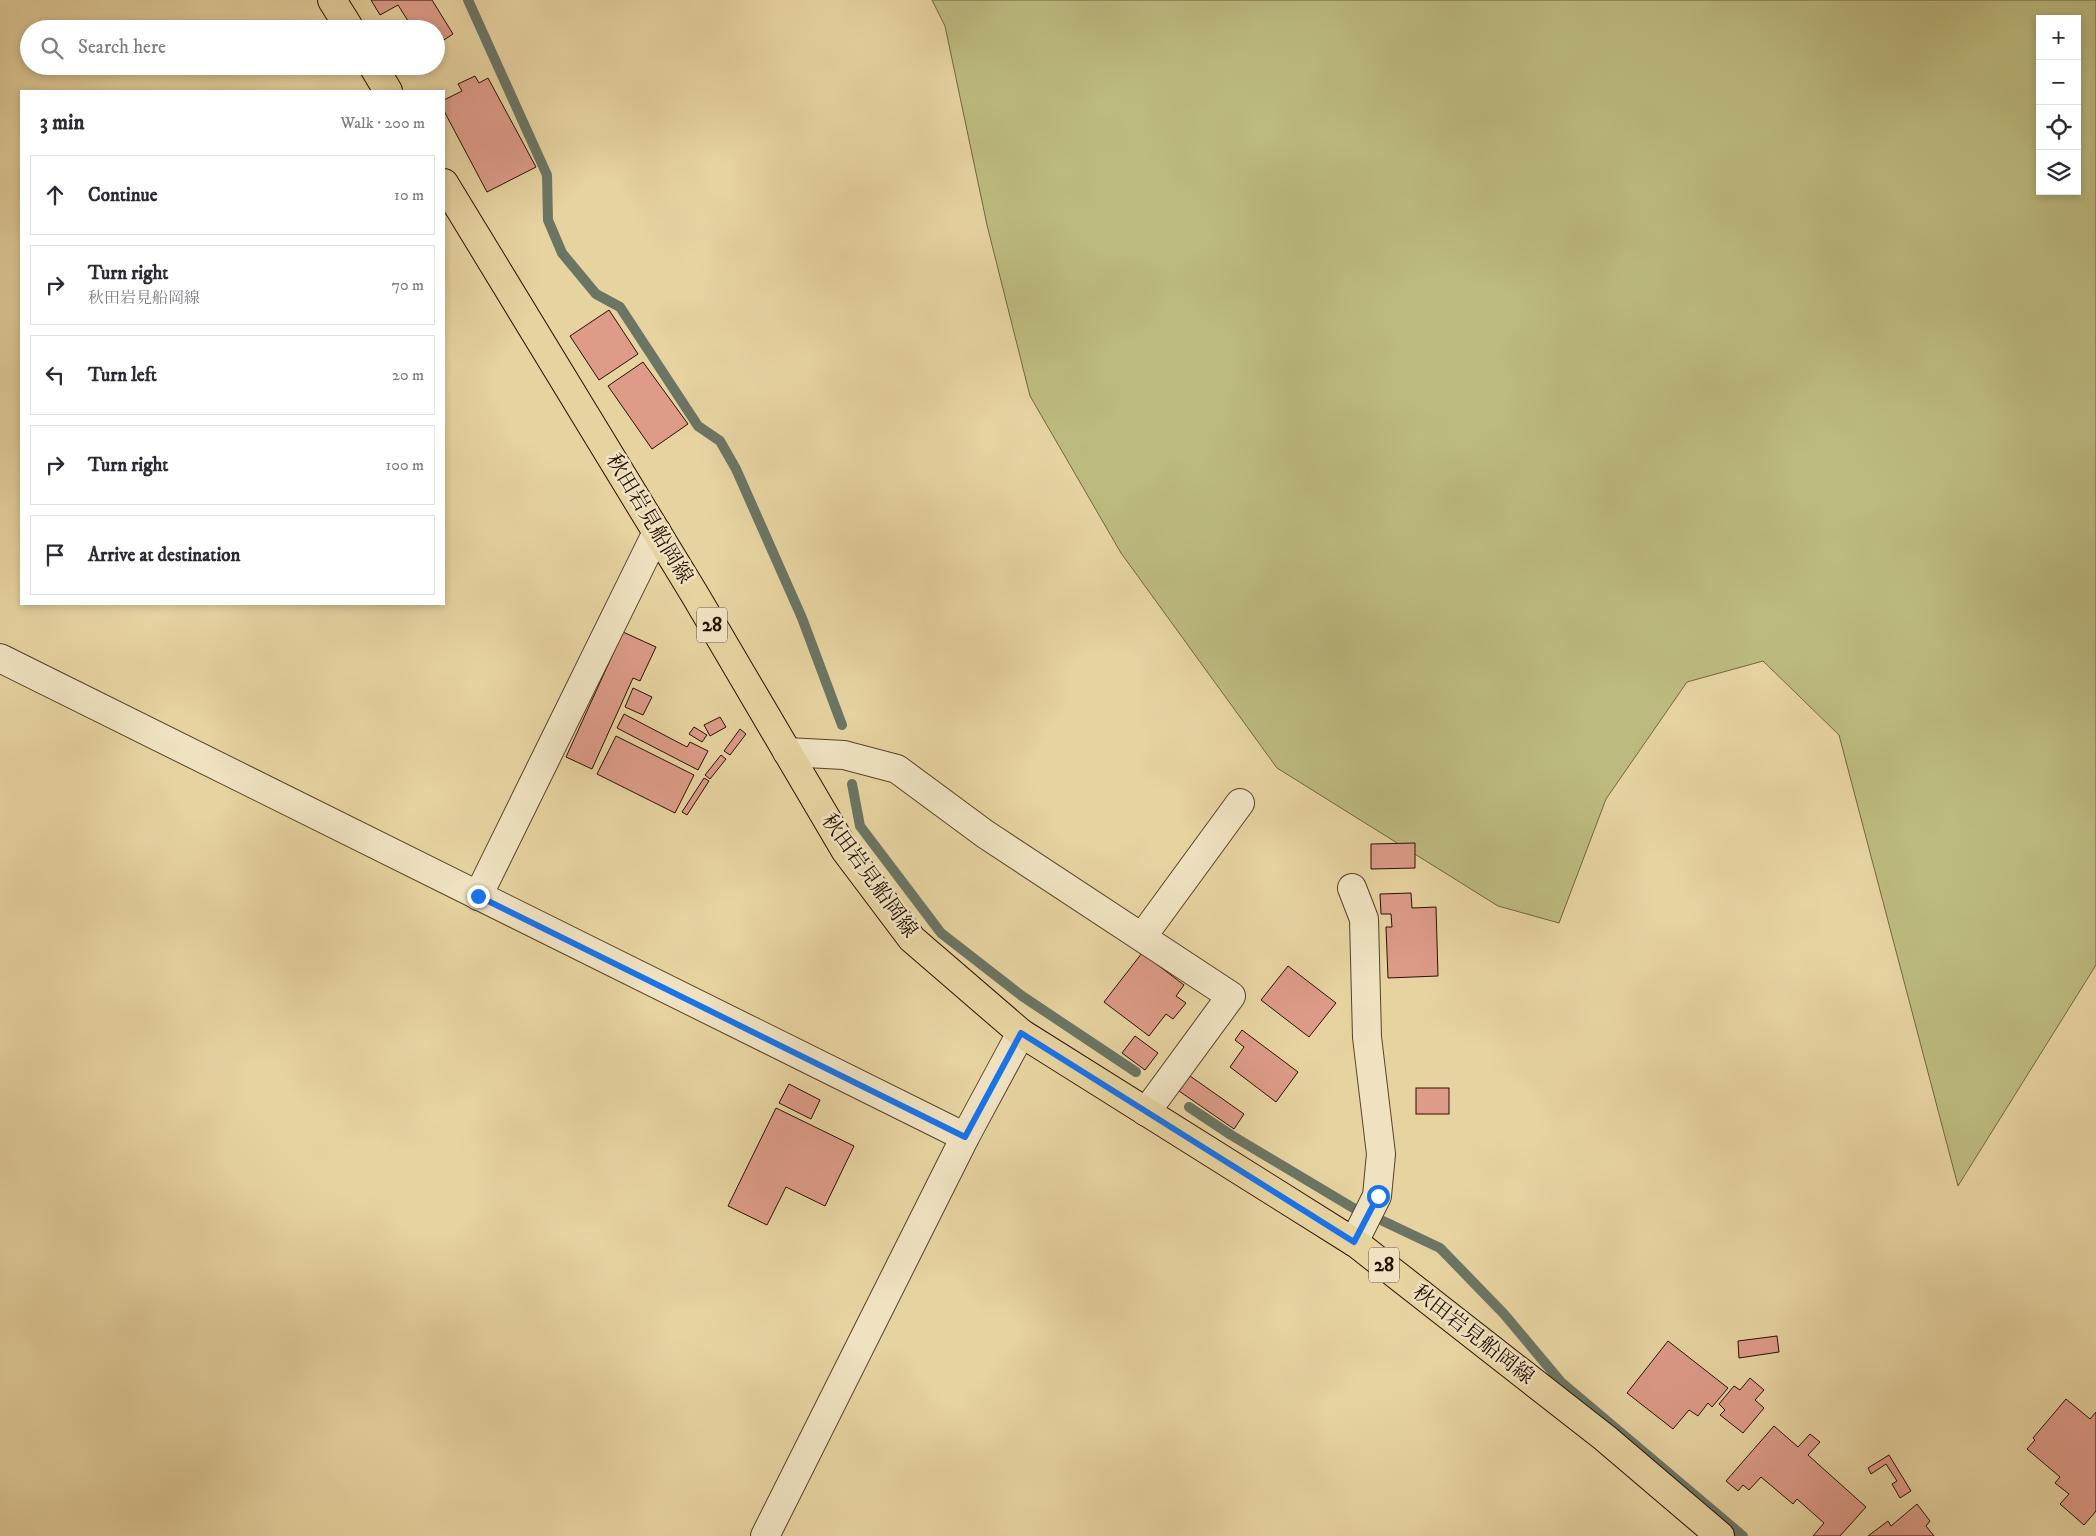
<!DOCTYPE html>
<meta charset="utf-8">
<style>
:root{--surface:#fff;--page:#f7f7f7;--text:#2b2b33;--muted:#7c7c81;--line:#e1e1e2}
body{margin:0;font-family:"IM FELL DW Pica","Noto Serif JP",serif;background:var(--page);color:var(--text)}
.controls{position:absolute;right:15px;top:15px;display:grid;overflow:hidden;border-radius:0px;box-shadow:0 2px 8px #0003}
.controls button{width:45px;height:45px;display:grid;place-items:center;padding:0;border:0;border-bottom:1px solid var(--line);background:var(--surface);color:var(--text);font:25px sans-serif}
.stop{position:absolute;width:15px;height:15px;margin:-11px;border:4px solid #1a73e8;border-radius:50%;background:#fff}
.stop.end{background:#1a73e8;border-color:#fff;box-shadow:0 1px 5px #0008}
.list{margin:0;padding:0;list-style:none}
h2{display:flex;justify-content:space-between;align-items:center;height:65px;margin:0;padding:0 20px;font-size:21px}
h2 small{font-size:16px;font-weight:400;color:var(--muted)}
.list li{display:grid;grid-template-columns:32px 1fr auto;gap:15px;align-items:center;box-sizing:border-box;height:80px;margin:0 10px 10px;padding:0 10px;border:1px solid var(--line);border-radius:0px}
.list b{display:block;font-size:19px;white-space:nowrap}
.list p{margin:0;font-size:16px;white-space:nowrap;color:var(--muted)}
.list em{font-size:16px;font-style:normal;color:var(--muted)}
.icon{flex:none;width:28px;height:28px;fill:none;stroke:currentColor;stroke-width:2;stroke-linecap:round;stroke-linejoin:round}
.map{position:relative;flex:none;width:2096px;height:1536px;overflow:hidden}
.search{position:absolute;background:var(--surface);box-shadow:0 2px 8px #0003;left:20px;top:20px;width:425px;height:55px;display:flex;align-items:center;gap:12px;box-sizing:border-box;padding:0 18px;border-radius:28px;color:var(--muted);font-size:19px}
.panel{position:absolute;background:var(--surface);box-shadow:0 2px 8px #0003;left:20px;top:90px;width:425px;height:515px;border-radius:0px}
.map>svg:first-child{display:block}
.green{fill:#bcba7f;stroke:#736540;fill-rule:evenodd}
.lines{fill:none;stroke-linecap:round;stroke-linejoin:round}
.stream{stroke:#6b7563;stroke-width:10}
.building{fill:#dd9b88;stroke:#2a1000}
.street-casing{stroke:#594128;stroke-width:30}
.primary-casing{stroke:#2a1000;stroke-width:30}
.street{stroke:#efe2c1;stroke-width:28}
.primary{stroke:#e6d3a0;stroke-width:28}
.route{stroke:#1a73e8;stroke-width:6}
.labels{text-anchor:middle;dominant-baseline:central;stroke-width:5;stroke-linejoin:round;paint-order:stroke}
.shield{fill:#efe2c1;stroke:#654f3a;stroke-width:1}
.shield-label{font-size:20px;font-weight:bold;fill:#2a1000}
.street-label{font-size:21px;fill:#2a1000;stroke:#efe2c1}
</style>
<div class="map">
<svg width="2096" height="1536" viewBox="0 0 2096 1536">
<rect width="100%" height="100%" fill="#e6d3a0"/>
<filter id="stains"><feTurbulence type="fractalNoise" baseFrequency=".004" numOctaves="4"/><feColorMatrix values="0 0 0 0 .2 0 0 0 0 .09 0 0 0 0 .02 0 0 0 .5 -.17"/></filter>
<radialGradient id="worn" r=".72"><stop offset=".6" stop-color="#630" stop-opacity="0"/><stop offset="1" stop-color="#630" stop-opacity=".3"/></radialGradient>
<path class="green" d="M932,0H2096V965L1958,1186L1839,735L1763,661L1687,682L1606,799L1559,923L1498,906L1277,768L1121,553L1030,396L987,225L945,26ZM2040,19H2077V191H2040Z"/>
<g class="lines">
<g class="stream">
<path d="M468,0L547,175L548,220L562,253L596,294L620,307L698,426L720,441L736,469L802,618L842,725"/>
<path d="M852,784L860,826L941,933L1022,996L1136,1072"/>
<path d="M1189,1107L1231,1135L1355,1209"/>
<path d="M1383,1221L1440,1248L1504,1314L1561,1382L1743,1536"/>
</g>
</g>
<g class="building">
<path d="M371,0H432L453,34L436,45V29H413L398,5L380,15Z"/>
<path d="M475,76L479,83L488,78L536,167L487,192L444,111V100L462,91L458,84Z"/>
<path d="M609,310L638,354L599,380L570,336Z"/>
<path d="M643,362L688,424L652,449L608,386Z"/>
<path d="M623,632L656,647L640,681L633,678L592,769L566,757Z"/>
<path d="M633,688L652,697L643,715L625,707Z"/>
<path d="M624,714L687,747L690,742L708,751L698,770L617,728Z"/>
<path d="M720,717L726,727L710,736L704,725Z"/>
<path d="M694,727L707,735L702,742L689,734Z"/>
<path d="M740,729L746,734L730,755L724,751Z"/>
<path d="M616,736L694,775L675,813L597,774Z"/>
<path d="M721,755L726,759L710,779L705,775Z"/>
<path d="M704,778L709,781L687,815L682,812Z"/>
<path d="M1415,843V868L1371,869V844Z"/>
<path d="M1411,893L1412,908L1436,907L1438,976L1388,978L1386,927H1392L1391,914H1381L1380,894Z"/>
<path d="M1142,953L1184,985L1176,996L1186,1003L1173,1019L1166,1014L1149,1036L1104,1002Z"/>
<path d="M1288,966L1336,1003L1309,1037L1261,1000Z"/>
<path d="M1242,1030L1298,1072L1276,1102L1230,1067L1244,1047L1235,1040Z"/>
<path d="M1135,1036L1158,1053L1145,1070L1122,1053Z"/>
<path d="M1190,1076L1244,1114L1234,1129L1179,1091Z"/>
<path d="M789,1084L820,1100L811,1119L779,1103Z"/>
<rect x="1416" y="1088" width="33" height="26"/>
<path d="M776,1108L854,1146L825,1206L786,1187L767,1225L728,1206Z"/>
<path d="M1777,1336L1779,1352L1739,1358L1738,1341Z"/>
<path d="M1668,1341L1728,1388L1712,1407L1708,1403L1698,1416L1689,1410L1673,1429L1627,1393Z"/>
<path d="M1750,1378L1764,1390L1755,1400L1764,1408L1743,1433L1720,1415L1725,1410L1719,1404L1734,1386L1740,1390Z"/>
<path d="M2066,1399L2090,1419L2096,1412V1511L2084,1525L2060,1504L2069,1494L2055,1483L2060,1477L2027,1449L2035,1440L2033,1438Z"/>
<path d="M1774,1426L1798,1447L1810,1434L1820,1442L1808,1455L1866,1507L1840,1536H1813L1824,1523L1797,1499L1793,1504L1761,1477L1749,1490L1743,1485L1738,1491L1726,1481Z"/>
<path d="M1889,1455L1911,1491L1900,1498L1892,1484L1897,1481L1886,1464L1871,1474L1868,1468Z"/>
<path d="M1917,1504L1930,1521L1926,1526L1934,1536H1868L1888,1521L1891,1526Z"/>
</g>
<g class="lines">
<g class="street-casing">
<g id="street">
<path d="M0,658L965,1137"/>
<path d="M787,752L844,755L897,769L985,834L1231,996L1146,1112"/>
<path d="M1352,888L1364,919L1367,1037L1381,1154L1377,1196L1354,1242"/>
<path d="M478,896L657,532"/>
<path d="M1142,937L1240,803"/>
<path d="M765,1536L965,1137L1021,1033"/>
</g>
</g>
<g class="primary-casing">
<g id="primary">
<path d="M332,0L350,29"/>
<path d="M373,66L388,91"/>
<path d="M444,183L695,595L845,850L912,939L1021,1033L1357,1244L1605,1438L1720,1536"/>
</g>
</g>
<use href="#street" class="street"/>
<use href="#primary" class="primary"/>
</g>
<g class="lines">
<path class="route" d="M478,896L965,1137L1021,1033L1354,1242L1378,1196"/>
</g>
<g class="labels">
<g class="shield">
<rect x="697" y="607.5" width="30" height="35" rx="4"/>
<rect x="1369" y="1247.5" width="30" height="35" rx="4"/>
</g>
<g class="shield-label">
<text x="712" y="625">28</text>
<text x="1384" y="1265">28</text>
</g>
<g class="street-label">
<text transform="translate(649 519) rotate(59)">秋田岩見船岡線</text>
<text transform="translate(869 876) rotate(54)">秋田岩見船岡線</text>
<text transform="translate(1473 1335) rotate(38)">秋田岩見船岡線</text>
</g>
</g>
<rect width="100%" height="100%" filter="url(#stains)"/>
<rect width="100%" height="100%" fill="url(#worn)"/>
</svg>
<div class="controls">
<button>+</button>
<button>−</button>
<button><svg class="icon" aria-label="locate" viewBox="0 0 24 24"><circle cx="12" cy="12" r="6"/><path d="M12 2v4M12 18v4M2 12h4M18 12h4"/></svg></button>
<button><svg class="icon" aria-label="layers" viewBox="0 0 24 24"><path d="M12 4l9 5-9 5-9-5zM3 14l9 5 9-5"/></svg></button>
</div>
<div class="stop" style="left:1378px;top:1196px"></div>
<div class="stop end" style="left:478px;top:896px"></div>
<div class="search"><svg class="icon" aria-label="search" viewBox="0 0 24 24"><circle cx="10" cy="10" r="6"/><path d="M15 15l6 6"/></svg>Search here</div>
<section class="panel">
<h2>3 min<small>Walk · 200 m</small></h2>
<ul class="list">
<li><svg class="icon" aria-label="ahead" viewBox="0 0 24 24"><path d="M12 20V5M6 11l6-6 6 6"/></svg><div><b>Continue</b></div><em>10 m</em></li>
<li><svg class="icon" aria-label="right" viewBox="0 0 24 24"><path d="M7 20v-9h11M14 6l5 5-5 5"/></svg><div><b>Turn right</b><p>秋田岩見船岡線</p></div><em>70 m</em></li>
<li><svg class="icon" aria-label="left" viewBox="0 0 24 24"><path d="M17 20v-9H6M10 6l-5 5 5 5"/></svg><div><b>Turn left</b></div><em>20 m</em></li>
<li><svg class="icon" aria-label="right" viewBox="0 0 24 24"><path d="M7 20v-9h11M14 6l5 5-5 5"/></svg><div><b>Turn right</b></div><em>100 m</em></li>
<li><svg class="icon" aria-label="arrive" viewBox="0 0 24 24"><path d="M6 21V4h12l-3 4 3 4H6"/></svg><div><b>Arrive at destination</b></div></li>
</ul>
</section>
</div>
